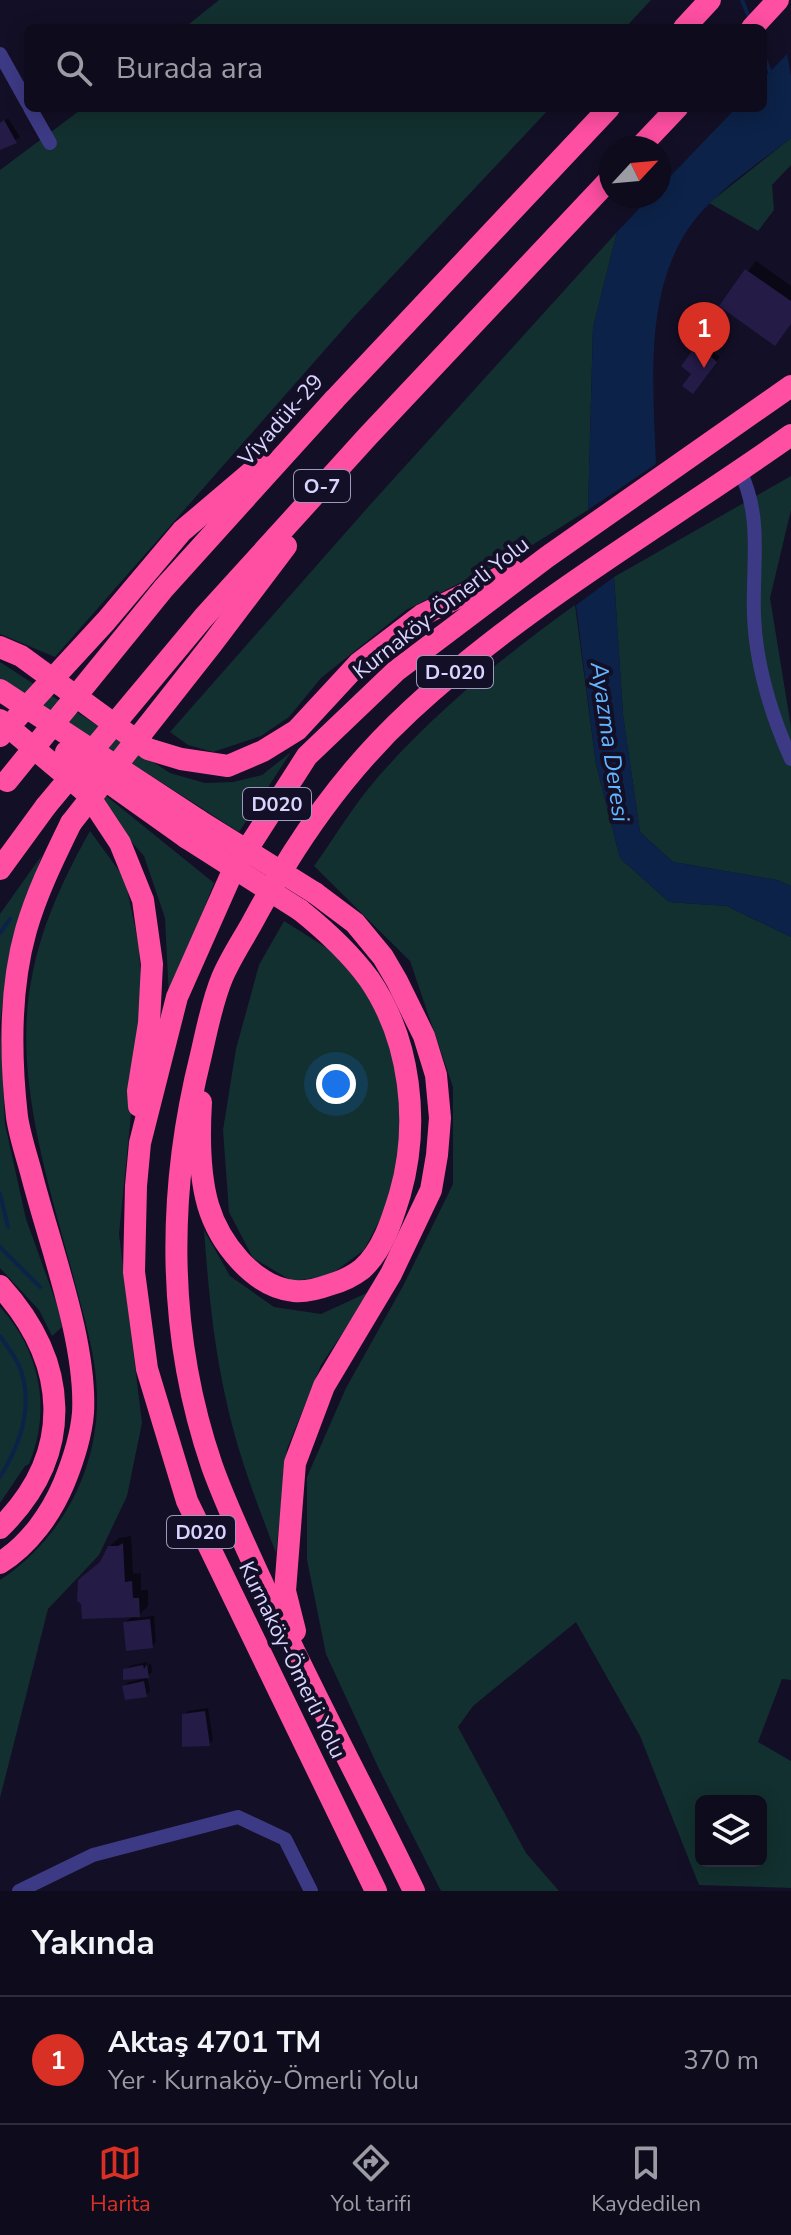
<!DOCTYPE html>
<html lang="tr">
<meta charset="utf-8">
<style>
:root{--surface:#0e0b1c;--page:#1c1929;--text:#f1f3f6;--muted:#9b9ba3;--line:#2e2b3b;--accent:#d93025}
body{margin:0;font-family:"Nunito Sans",sans-serif;background:var(--page);color:var(--text)}
.controls{position:absolute;right:24px;bottom:24px;display:grid;overflow:hidden;border-radius:12px;box-shadow:0 4px 20px #0003}
.controls button{width:72px;height:72px;display:grid;place-items:center;padding:0;border:0;border-bottom:2px solid var(--line);background:var(--surface);color:var(--text);font:40px sans-serif}
.compass{position:absolute;left:599px;top:136px;width:72px;height:72px;border-radius:50%;background:var(--surface);box-shadow:0 4px 20px #0003;rotate:64deg}
.you{position:absolute;left:336px;top:1084px;width:28px;height:28px;margin:-20px;border:6px solid #fff;border-radius:50%;background:#1a73e8;box-shadow:0 0 0 12px #1a73e833}
.badge{display:grid;place-items:center;width:52px;height:52px;border-radius:50%;background:var(--accent);color:#fff;font-size:26px;font-weight:700}
.pin{position:absolute;translate:-50% -66px;filter:drop-shadow(0 2px 4px #0008)}
.pin::after{content:'';position:absolute;top:42px;width:28px;height:24px;background:inherit;clip-path:polygon(0 0,100% 0,50% 100%)}
.list{margin:0;padding:0;list-style:none}
h2{display:flex;justify-content:space-between;align-items:center;height:104px;margin:0;padding:0 32px;font-size:34px}
h2 small{font-size:26px;font-weight:400;color:var(--muted)}
.list li{display:grid;grid-template-columns:52px 1fr auto;gap:24px;align-items:center;box-sizing:border-box;height:128px;padding:0 32px;border-top:2px solid var(--line)}
.list b{display:block;font-size:30px;white-space:nowrap}
.list p{margin:0;font-size:26px;white-space:nowrap;color:var(--muted)}
.list em{font-size:26px;font-style:normal;color:var(--muted)}
.icon{flex:none;width:44px;height:44px;fill:none;stroke:currentColor;stroke-width:2;stroke-linecap:round;stroke-linejoin:round}
.map{position:relative;flex:none;width:791px;height:1891px;overflow:hidden}
.search{position:absolute;background:var(--surface);box-shadow:0 4px 20px #0003;left:24px;right:24px;top:24px;height:88px;display:flex;align-items:center;gap:20px;box-sizing:border-box;padding:0 28px;border-radius:12px;color:var(--muted);font-size:30px}
.sheet{height:232px;background:var(--surface)}
nav{display:flex;justify-content:space-around;align-items:center;box-sizing:border-box;height:112px;border-top:2px solid var(--line);background:var(--surface);font-size:22px;color:var(--muted)}
nav a{display:grid;justify-items:center;gap:4px}
nav .on{color:var(--accent)}
.map>svg:first-child{display:block}
.green{fill:#12302f;fill-rule:evenodd}
.water{fill:#0c2248}
.shadow{fill:#0007}
.lines{fill:none;stroke-linecap:round;stroke-linejoin:round}
.stream{stroke:#0c2248;stroke-width:4}
.building{fill:#241b47}
.minor{stroke:#3d3a85;stroke-width:14}
.highway{stroke:#ff4fa3;stroke-width:22}
.highway-bridge{stroke:#ff4fa3;stroke-width:22}
.labels{text-anchor:middle;dominant-baseline:central;stroke-width:8;stroke-linejoin:round;paint-order:stroke}
.shield{fill:#130f26;stroke:#9e99be;stroke-width:2}
.shield-label{font-size:20px;font-weight:bold;fill:#d9d4ff}
.street-label{font-size:22px;fill:#d9d4ff;stroke:#130f26}
.water-label{font-size:24px;font-style:italic;fill:#62b6ff;stroke:#130f26}
</style>
<div class="map">
<svg width="791" height="1891" viewBox="0 0 791 1891">
<rect width="100%" height="100%" fill="#130f26"/>
<g class="green">
<path d="M219,0H651L625,28H184Z"/>
<path d="M83,108H550L352,319L55,657L0,634V170Z"/>
<path d="M791,138V165L772,185L774,210L758,231L709,203Z"/>
<path d="M617,232L593,328L588,510L518,554L406,610L321,678L289,717L261,736L213,752L188,745L170,732L369,506Z"/>
<path d="M791,476V510L770,598L791,727V886L777,880L673,862L640,832L623,715L614,577Z"/>
<path d="M575,605L596,764L620,858L669,902L727,906L791,937V1680L782,1679L758,1742L791,1761V1888L699,1885L640,1736L576,1622L473,1706L458,1727L526,1853L559,1891H441L379,1769L326,1654L307,1560V1477L346,1388L403,1286L453,1184V1087L410,961L314,866C335,837 354,804 378,777C436,711 504,656 575,605ZM701,1801H761V1861H701Z"/>
<path d="M0,662L170,773L205,783L233,782L262,775L291,752L239,832L0,679Z"/>
<path d="M53,753L214,883L169,998L165,918L144,856Z"/>
<path d="M90,831L125,879L139,946L142,1005L119,1234L142,1423L127,1496L99,1555L48,1609L0,1798V1580C62,1539 99,1469 97,1394C96,1354 83,1314 73,1275C54,1205 32,1134 27,1062C21,974 48,906 90,831Z"/>
<path d="M42,855L10,949L0,1023V914Z"/>
<path d="M284,921L330,950L374,993L398,1045L407,1131L394,1193L364,1250L329,1276L292,1281L253,1258L229,1212L223,1130L236,1049L259,965Z"/>
<path d="M0,1025L5,1124L26,1219L57,1305L62,1327L52,1336L39,1310L0,1268Z"/>
<path d="M204,1230L230,1276L274,1307L321,1314L371,1291L321,1365L287,1449L276,1553C256,1501 236,1449 225,1395C213,1340 208,1285 204,1230Z"/>
<path d="M0,1307C40,1350 52,1410 29,1464L25,1466L0,1503Z"/>
</g>
<g class="water">
<path d="M787,54L791,76V138C764,159 734,179 710,203C641,269 653,377 656,464L588,510L593,328L617,232L651,196H659V188L736,108H763V79Z"/>
<path d="M614,577L623,715L640,832L673,862L777,880L791,886V937L727,906L669,902L620,858L596,764L576,605Z"/>
</g>
<g class="shadow">
<path d="M8,118L20,137L0,148V124Z"/>
<path d="M756,261L791,286V324L775,344L721,306Z"/>
<path d="M715,324L723,330L709,349L720,357L697,387L694,373L712,328Z"/>
<path d="M131,1536L133,1574L141,1573V1590H148V1606L136,1618L154,1616L156,1642L152,1646L125,1623L133,1615L103,1561L109,1547L119,1538Z"/>
<path d="M147,1662L148,1666L151,1663L152,1672L147,1677L150,1691L146,1695L124,1686L129,1682L143,1679V1677L125,1670L130,1666Z"/>
<path d="M208,1708L213,1740L209,1744L184,1715L188,1711Z"/>
</g>
<g class="lines">
<g class="stream">
<path d="M742,0L750,20"/>
<path d="M763,54L771,74"/>
<path d="M0,933L10,919"/>
<path d="M0,1194L8,1227"/>
<path d="M0,1247L40,1287"/>
<path d="M0,1336C7,1346 16,1357 20,1368C34,1406 20,1445 0,1477"/>
</g>
</g>
<g class="building">
<path d="M4,120L17,143L0,150V123Z"/>
<path d="M745,269L791,301V324L775,346L719,306Z"/>
<path d="M710,327L721,335L707,353L717,362L693,394L682,386L691,374L681,366Z"/>
<path d="M123,1543L125,1582L132,1581L133,1598H139L140,1617L82,1619L81,1604L77,1601L78,1580L100,1562L108,1546H118Z"/>
<path d="M150,1619L153,1648L126,1651L123,1622Z"/>
<path d="M147,1664L149,1678L123,1680V1669L143,1665L144,1669Z"/>
<path d="M144,1681L147,1697L125,1700L122,1686Z"/>
<path d="M205,1711L210,1746L182,1747V1714Z"/>
</g>
<g class="lines">
<g class="minor">
<path d="M0,54L28,104"/>
<path d="M30,108L50,143"/>
<path d="M740,471C763,518 752,566 754,616C756,666 771,714 791,759"/>
<path d="M19,1891L93,1855L238,1817L285,1839L311,1891"/>
</g>
<g class="highway">
<path d="M684,28L710,0"/>
<path d="M752,28L778,0"/>
<path d="M639,148L677,108"/>
<path d="M334,400L609,108"/>
<path d="M0,647L21,656L148,749L181,759L228,766L263,751L297,730L359,663L422,615L513,571"/>
<path d="M0,690L198,820"/>
<path d="M0,720L87,793L120,843L143,900L152,964L149,1023L138,1091L139,1106"/>
<path d="M66,752L187,838"/>
<path d="M0,869L46,806"/>
<path d="M201,1102C199,1135 199,1173 208,1205C219,1242 253,1287 294,1291C306,1292 318,1289 329,1285C340,1282 353,1276 362,1269C383,1250 392,1220 400,1194C420,1124 411,1040 369,979C350,953 325,930 300,910"/>
<path d="M0,1286C69,1362 76,1453 0,1528"/>
<path d="M0,1563C29,1545 51,1514 64,1483C73,1461 81,1437 83,1413C87,1343 50,1246 32,1176C27,1157 20,1137 17,1117C10,1055 9,990 26,930C37,892 54,858 71,823"/>
<path d="M295,1631L285,1591L295,1463L324,1386L391,1274L431,1190L437,1155L440,1118L436,1075L424,1036L397,981L383,957L355,923L315,893"/>
<path d="M376,1891L187,1501L147,1369L134,1272L136,1186L140,1143L177,997L232,873L307,756L396,671L547,557L791,386"/>
<path d="M414,1891C364,1787 308,1686 261,1580C244,1543 226,1505 212,1466C166,1332 167,1191 201,1055C207,1029 212,1002 222,978C230,959 242,941 252,923C295,843 343,773 410,711C525,604 664,525 791,435"/>
</g>
<g class="highway-bridge">
<path d="M0,736L106,621L182,531L261,464"/>
<path d="M7,781L164,588L334,400"/>
<path d="M46,806L203,618L368,436L611,178"/>
<path d="M198,820L315,893"/>
<path d="M71,823L212,644L286,546"/>
<path d="M187,838L300,910"/>
</g>
</g>
<g class="labels">
<g class="shield">
<rect x="294" y="470" width="56" height="32" rx="6"/>
<rect x="417" y="656" width="76" height="32" rx="6"/>
<rect x="243" y="788" width="68" height="32" rx="6"/>
<rect x="167" y="1516" width="68" height="32" rx="6"/>
</g>
<g class="shield-label">
<text x="322" y="486">O-7</text>
<text x="455" y="672">D-020</text>
<text x="277" y="804">D020</text>
<text x="201" y="1532">D020</text>
</g>
<g class="street-label">
<text transform="translate(281 420) rotate(-48)">Viyadük-29</text>
<text transform="translate(441 608) rotate(-38)">Kurnaköy-Ömerli Yolu</text>
<text transform="translate(292 1660) rotate(64)">Kurnaköy-Ömerli Yolu</text>
</g>
<g class="water-label">
<text transform="translate(610 742) rotate(82)">Ayazma Deresi</text>
</g>
</g>
</svg>
<div class="controls">
<button><svg class="icon" aria-label="layers" viewBox="0 0 24 24"><path d="M12 4l9 5-9 5-9-5zM3 14l9 5 9-5"/></svg></button>
</div>
<svg class="compass" viewBox="-18 -18 36 36"><path d="M0-13l5 13h-10z" fill="#e53935"/><path d="M0 13l5-13h-10z" fill="#9b9ba3"/></svg>
<div class="you"></div>
<div class="pin badge" style="left:704px;top:368px">1</div>
<div class="search"><svg class="icon" aria-label="search" viewBox="0 0 24 24"><circle cx="10" cy="10" r="6"/><path d="M15 15l6 6"/></svg>Burada ara</div>
</div>
<section class="sheet">
<h2>Yakında<small></small></h2>
<ul class="list">
<li><span class="badge">1</span><div><b>Aktaş 4701 TM</b><p>Yer · Kurnaköy-Ömerli Yolu</p></div><em>370 m</em></li>
</ul>
</section>
<nav>
<a class="on"><svg class="icon" aria-label="map" viewBox="0 0 24 24"><path d="M3 6l6-2 6 2 6-2v14l-6 2-6-2-6 2zM9 4v14M15 6v14"/></svg>Harita</a>
<a><svg class="icon" aria-label="directions" viewBox="0 0 24 24"><path d="M12 3l9 9-9 9-9-9zM9 14v-3h6M13 9l2 2-2 2"/></svg>Yol tarifi</a>
<a><svg class="icon" aria-label="saved" viewBox="0 0 24 24"><path d="M7 4h10v16l-5-4-5 4z"/></svg>Kaydedilen</a>
</nav>
